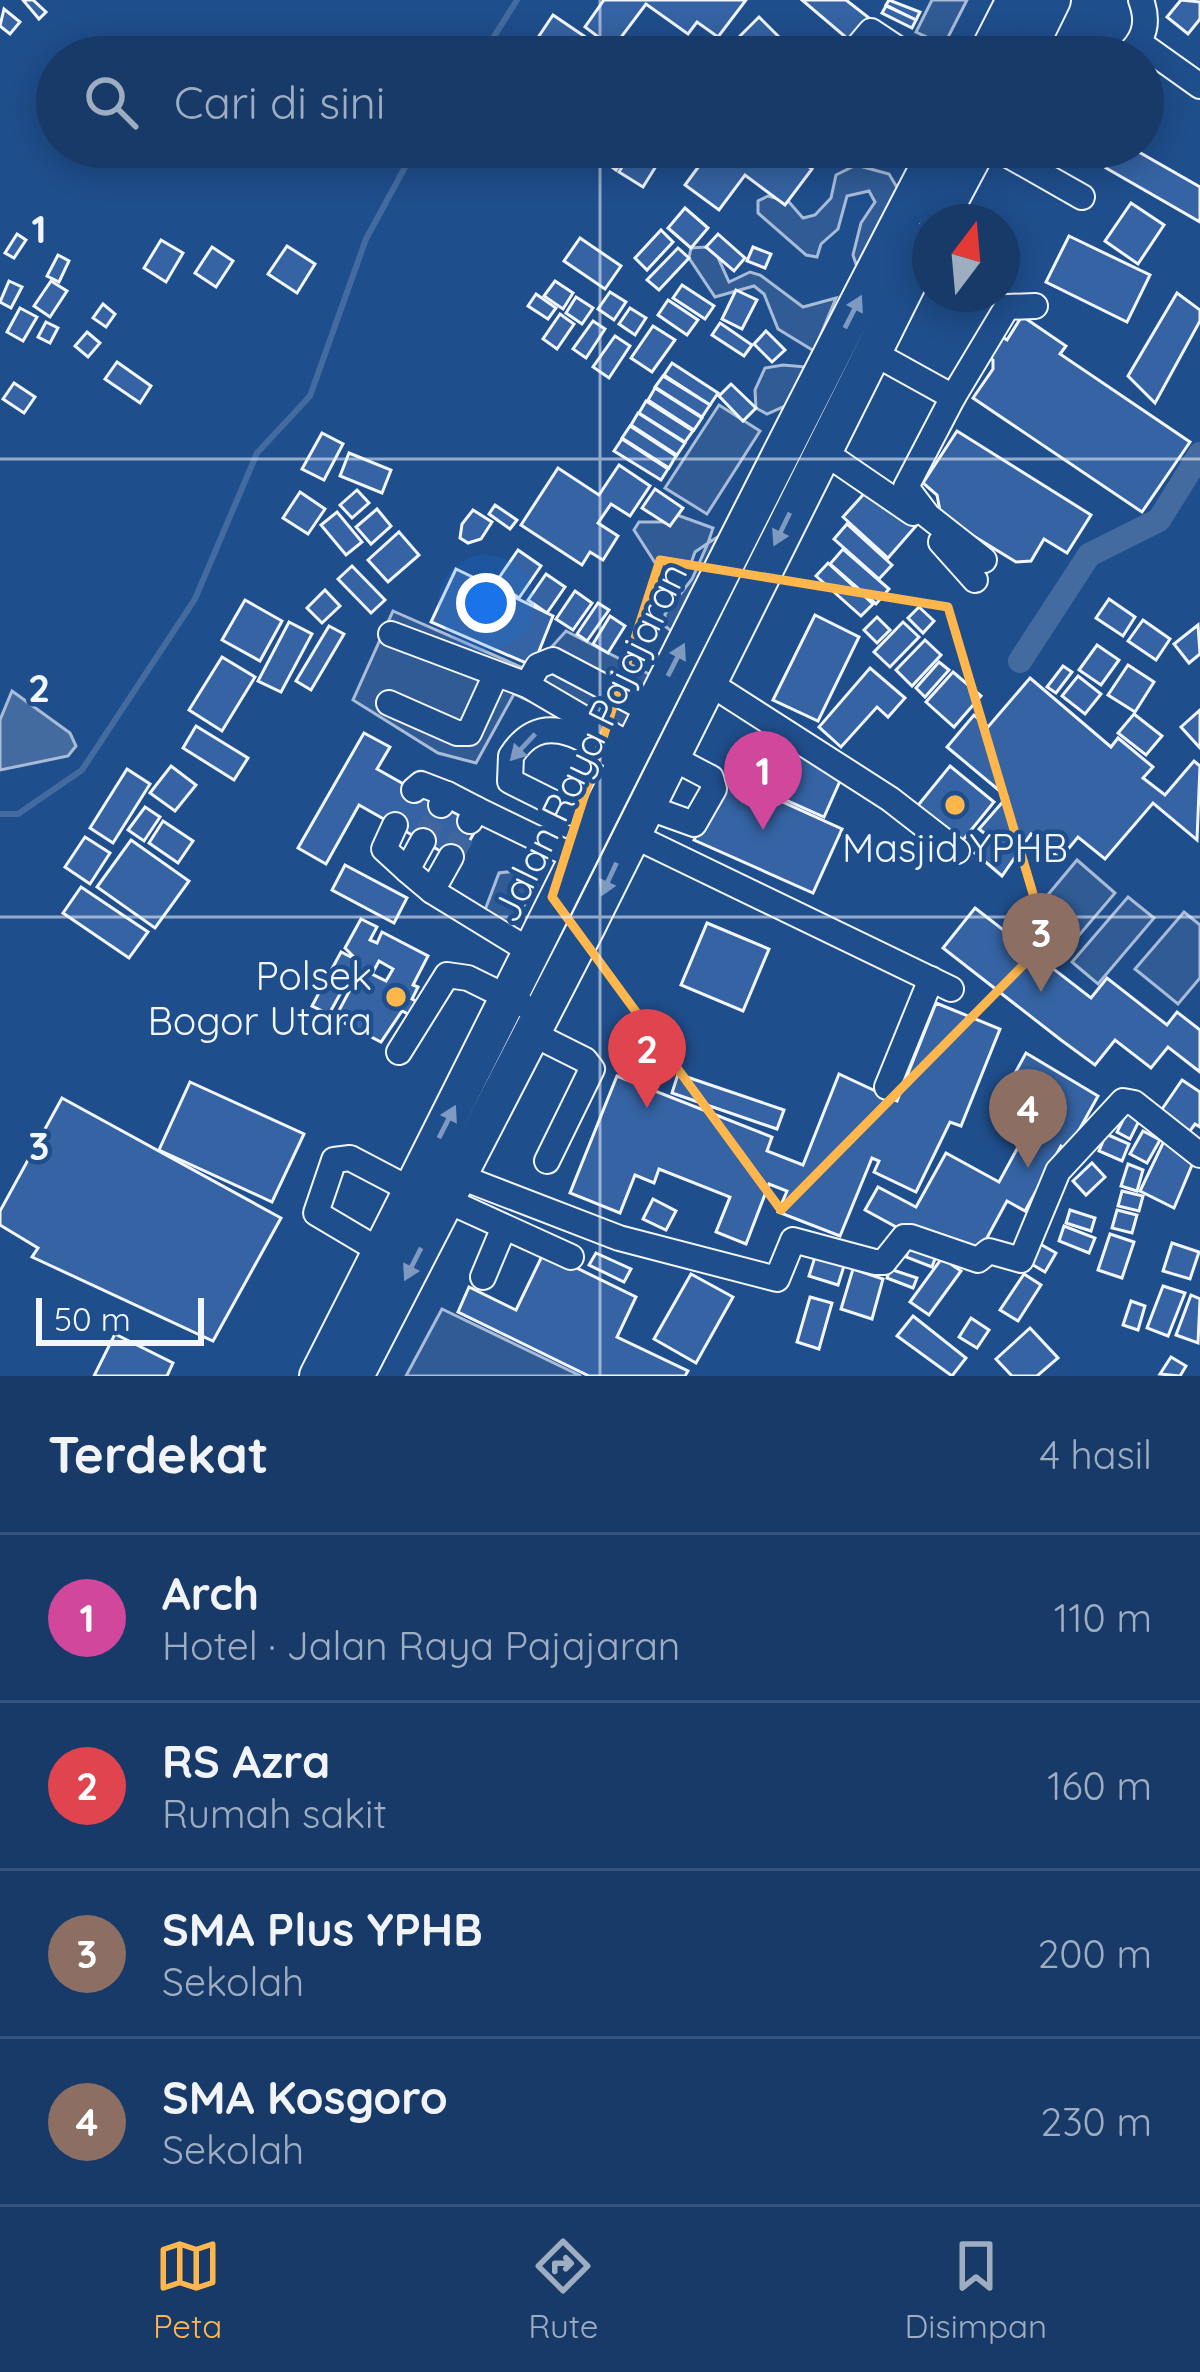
<!DOCTYPE html>
<html lang="id">
<meta charset="utf-8">
<style>
:root{--surface:#173a69;--page:#20416f;--text:#f1f3f6;--muted:#9eadc0;--line:#36547d;--accent:#ffb74d}
body{margin:0;font-family:Quicksand,sans-serif;background:var(--page);color:var(--text)}
.compass{position:absolute;left:912px;top:204px;width:108px;height:108px;border-radius:50%;background:var(--surface);box-shadow:0 6px 30px #0003;rotate:16deg}
.scale{position:absolute;left:36px;bottom:30px;width:168px;box-sizing:border-box;padding-left:12px;border:6px solid #f2f6ff;border-top:0;font-size:33px;line-height:42px;white-space:nowrap;color:#f2f6ff;-webkit-text-stroke:9px #1f4e8c;paint-order:stroke}
.you{position:absolute;left:486px;top:603px;width:42px;height:42px;margin:-30px;border:9px solid #fff;border-radius:50%;background:#1a73e8;box-shadow:0 0 0 18px #1a73e833}
.badge{display:grid;place-items:center;width:78px;height:78px;border-radius:50%;background:var(--accent);color:#fff;font-size:39px;font-weight:700}
.pin{position:absolute;translate:-50% -99px;filter:drop-shadow(0 3px 6px #0008)}
.pin::after{content:'';position:absolute;top:63px;width:42px;height:36px;background:inherit;clip-path:polygon(0 0,100% 0,50% 100%)}
.list{margin:0;padding:0;list-style:none}
h2{display:flex;justify-content:space-between;align-items:center;height:156px;margin:0;padding:0 48px;font-size:51px}
h2 small{font-size:39px;font-weight:400;color:var(--muted)}
.list li{display:grid;grid-template-columns:78px 1fr auto;gap:36px;align-items:center;box-sizing:border-box;height:168px;padding:0 48px;border-top:3px solid var(--line)}
.list b{display:block;font-size:45px;white-space:nowrap}
.list p{margin:0;font-size:39px;white-space:nowrap;color:var(--muted)}
.list em{font-size:39px;font-style:normal;color:var(--muted)}
.icon{flex:none;width:66px;height:66px;fill:none;stroke:currentColor;stroke-width:2;stroke-linecap:round;stroke-linejoin:round}
.map{position:relative;flex:none;width:1200px;height:1376px;overflow:hidden}
.search{position:absolute;background:var(--surface);box-shadow:0 6px 30px #0003;left:36px;right:36px;top:36px;height:132px;display:flex;align-items:center;gap:30px;box-sizing:border-box;padding:0 42px;border-radius:66px;color:var(--muted);font-size:45px}
.sheet{height:828px;background:var(--surface)}
nav{display:flex;justify-content:space-around;align-items:center;box-sizing:border-box;height:168px;border-top:3px solid var(--line);background:var(--surface);font-size:33px;color:var(--muted)}
nav a{display:grid;justify-items:center;gap:6px}
nav .on{color:var(--accent)}
.map>svg:first-child{display:block}
.built{fill:#305b95;stroke:#a8bbd7;stroke-width:3}
.water{fill:#446ba0;stroke:#a8bbd7;stroke-width:3}
.lines{fill:none;stroke-linecap:round;stroke-linejoin:round}
.stream{stroke:#446ba0;stroke-width:6}
.canal{stroke:#446ba0;stroke-width:24}
.building{fill:#3563a3;stroke:#f2f6ff;stroke-width:3;fill-rule:evenodd}
.minor-tunnel{stroke:#3f679d;stroke-width:24;stroke-dasharray:24 12;stroke-linecap:butt}
.minor-casing{stroke:#f2f6ff;stroke-width:28}
.highway-casing{stroke:#f2f6ff;stroke-width:40}
.minor{stroke:#1f4e8c;stroke-width:24}
.highway{stroke:#1f4e8c;stroke-width:36}
.oneway{fill:#7e9ac0}
.marked{fill:none;stroke:#ffb74d;stroke-width:9;stroke-linejoin:round}
.grid{fill:none;stroke:#f2f6ff;stroke-width:3;stroke-opacity:0.55}
.poi-dot{fill:#ffb74d;stroke:#1f4e8c;stroke-width:4.5}
.labels{text-anchor:middle;dominant-baseline:central;stroke-width:9;stroke-linejoin:round;paint-order:stroke}
.street-label{font-size:39px;fill:#f2f6ff;stroke:#1f4e8c}
.poi-label{font-size:39px;fill:#f2f6ff;stroke:#1f4e8c}
.grid-label{font-size:39px;text-anchor:middle;font-weight:bold;fill:#f2f6ff;stroke:#1f4e8c;stroke-width:9;stroke-linejoin:round;paint-order:stroke}
</style>
<div class="map">
<svg width="1200" height="1376" viewBox="0 0 1200 1376">
<rect width="100%" height="100%" fill="#1f4e8c"/>
<g class="built">
<path d="M932,0H967L944,45L916,32Z"/>
<path d="M856,165L889,174L898,189L863,263L856,264L853,255L861,223L875,202L869,191L847,196L838,229L821,244L817,257L806,255L758,213V201L768,196L789,202L803,218L815,215L831,198L836,175Z"/>
<path d="M706,247L716,253L729,282L750,272L760,275L803,307L836,298L814,351L778,329L764,294L754,286L715,297L689,258L691,248Z"/>
<path d="M783,365L806,367L787,405L767,414L756,408L755,390L765,368Z"/>
<path d="M719,405L760,431L707,514L665,488Z"/>
<path d="M677,515L713,528L708,543L724,533L676,635L665,626V614L692,579L708,543L695,552L690,566L661,572L634,530L639,522H663Z"/>
<path d="M393,611L530,671L566,631L664,682L629,747L514,694L476,763L438,753L353,700Z"/>
<path d="M1077,860L1115,893L1064,953L1026,921Z"/>
<path d="M515,871L530,875L537,885L510,928L485,910L499,873Z"/>
<path d="M1128,897L1154,918L1098,984L1072,962Z"/>
<path d="M1184,912L1200,925V978L1178,1004L1135,969Z"/>
<path d="M442,1309L581,1376H406Z"/>
</g>
<path class="water" d="M12,691L70,733L76,746L68,756L0,770V720Z"/>
<g class="lines">
<g class="stream">
<path d="M481,57L517,0"/>
<path d="M0,814H18L82,770L195,599L257,453L310,396L366,239L416,147"/>
</g>
<path class="canal" d="M1020,661L1089,555L1159,520L1200,454"/>
</g>
<g class="building">
<path d="M23,0H33L46,12L39,19Z"/>
<path d="M604,0H746L718,37L697,22L688,34L646,4L613,48L585,27Z"/>
<path d="M802,0H846L873,21L855,45Z"/>
<path d="M889,0L920,12L916,20L886,5Z"/>
<path d="M1181,0L1200,2V19L1188,34L1167,17Z"/>
<path d="M886,6L916,20L912,28L882,13Z"/>
<path d="M4,9L20,22L10,34L0,26Z"/>
<path d="M553,15L606,51L602,57H525Z"/>
<path d="M759,17L799,57H719Z"/>
<path d="M648,42L673,57H639Z"/>
<path d="M585,147H630L616,170Z"/>
<path d="M634,147H668L643,187L619,172Z"/>
<path d="M713,147H782L812,169L785,205L745,175L719,210L685,185Z"/>
<path d="M1118,147H1130L1200,187V222L1106,168Z"/>
<path d="M1131,203L1164,225L1138,264L1105,241Z"/>
<path d="M685,208L708,228L691,248L668,228Z"/>
<path d="M661,230L673,242L647,270L635,258Z"/>
<path d="M17,234L26,240L14,258L5,253Z"/>
<path d="M718,234L745,258L734,271L706,247Z"/>
<path d="M1069,236L1150,275L1127,322L1046,282Z"/>
<path d="M580,238L621,266L605,289L564,261Z"/>
<path d="M161,240L183,253L166,282L144,268Z"/>
<path d="M287,246L315,264L297,293L268,274Z"/>
<path d="M212,247L233,261L216,287L195,273Z"/>
<path d="M753,247L771,254L765,268L747,261Z"/>
<path d="M678,248L689,258L659,290L647,280Z"/>
<path d="M58,255L69,261L59,282L47,276Z"/>
<path d="M9,281L22,287L11,308L0,302Z"/>
<path d="M51,281L67,291L50,317L34,306Z"/>
<path d="M555,281L573,293L563,309L544,296Z"/>
<path d="M682,285L714,306L705,319L673,298Z"/>
<path d="M736,290L757,300L742,329L722,319Z"/>
<path d="M610,292L626,302L614,320L598,309Z"/>
<path d="M1177,293L1200,310V321L1155,403L1128,376Z"/>
<path d="M536,294L556,308L548,319L528,306Z"/>
<path d="M576,297L593,308L582,324L566,313Z"/>
<path d="M668,300L698,320L687,335L658,315Z"/>
<path d="M103,304L115,314L106,327L93,318Z"/>
<path d="M20,308L37,317L23,341L7,332Z"/>
<path d="M630,308L646,318L635,335L619,324Z"/>
<path d="M560,314L574,324L557,349L543,339Z"/>
<path d="M1022,316L1066,346L1060,354L1190,442L1142,512L973,398L993,369V360L984,354L998,334L1007,340Z"/>
<path d="M593,321L605,329L586,358L573,349Z"/>
<path d="M46,322L58,328L50,343L38,337Z"/>
<path d="M720,323L752,345L744,356L712,335Z"/>
<path d="M653,326L675,340L652,372L631,358Z"/>
<path d="M766,331L785,350L772,362L754,344Z"/>
<path d="M87,332L100,343L88,357L75,346Z"/>
<path d="M615,336L630,346L609,378L593,367Z"/>
<path d="M117,362L151,386L140,403L105,379Z"/>
<path d="M672,363L718,393L710,405L664,375Z"/>
<path d="M663,376L710,405L702,417L655,387Z"/>
<path d="M14,383L35,397L24,413L3,399Z"/>
<path d="M731,384L756,408L743,421L719,396Z"/>
<path d="M655,388L702,418L694,430L648,400Z"/>
<path d="M646,401L693,431L685,442L639,413Z"/>
<path d="M638,413L685,443L677,455L631,425Z"/>
<path d="M630,426L676,456L669,468L622,438Z"/>
<path d="M957,431L1091,515L1067,553L1044,539L1031,561L1016,562L941,516L937,495L923,483Z"/>
<path d="M322,433L343,444L324,480L302,469Z"/>
<path d="M622,439L668,469L661,480L614,451Z"/>
<path d="M349,453L391,470L382,493L340,476Z"/>
<path d="M619,465L650,486L630,516L611,504L598,523L618,536L603,560L590,552L582,565L521,525L558,468L599,495Z"/>
<path d="M871,486L916,526L888,558L843,517Z"/>
<path d="M655,489L683,508L670,526L642,508Z"/>
<path d="M357,490L369,503L352,518L340,505Z"/>
<path d="M300,492L325,509L308,534L283,518Z"/>
<path d="M495,505L517,520L510,529L489,514Z"/>
<path d="M377,509L391,526L371,544L356,527Z"/>
<path d="M473,510L492,522L481,539L468,543L460,538L462,524Z"/>
<path d="M337,512L362,542L346,555L321,525Z"/>
<path d="M847,524L892,565L879,579L834,539Z"/>
<path d="M399,532L419,555L388,582L368,560Z"/>
<path d="M843,549L889,589L876,604L830,564Z"/>
<path d="M518,550L541,566L519,598L496,582Z"/>
<path d="M828,563L873,604L861,616L816,576Z"/>
<path d="M352,566L385,600L371,613L338,579Z"/>
<path d="M456,569L553,616L533,666L431,622Z"/>
<path d="M546,574L565,587L547,613L528,600Z"/>
<path d="M325,590L340,606L322,623L307,608Z"/>
<path d="M575,591L592,603L573,630L556,619Z"/>
<path d="M1109,599L1135,617L1123,636L1096,618Z"/>
<path d="M245,600L282,621L260,661L222,640Z"/>
<path d="M598,603L609,610L587,641L577,634Z"/>
<path d="M919,607L934,621L923,633L908,618Z"/>
<path d="M815,615L859,637L818,721L773,700Z"/>
<path d="M610,616L625,626L608,653L593,644Z"/>
<path d="M877,617L890,630L877,643L864,630Z"/>
<path d="M1143,620L1170,639L1156,660L1128,641Z"/>
<path d="M289,622L312,634L281,692L258,681Z"/>
<path d="M903,622L919,637L890,667L874,652Z"/>
<path d="M1198,625L1200,654L1189,663L1174,644Z"/>
<path d="M329,626L344,634L311,690L296,681Z"/>
<path d="M925,640L941,655L912,686L896,670Z"/>
<path d="M1097,645L1119,660L1101,685L1079,670Z"/>
<path d="M222,657L255,677L222,731L189,710Z"/>
<path d="M939,662L949,670L925,697L916,688Z"/>
<path d="M1128,665L1154,682L1135,712L1108,695Z"/>
<path d="M1063,666L1072,672L1056,693L1047,687Z"/>
<path d="M870,668L905,698L888,717L877,707L841,747L819,727Z"/>
<path d="M953,672L981,696L954,727L926,702Z"/>
<path d="M1078,676L1101,694L1085,714L1062,696Z"/>
<path d="M1030,678L1111,747L1118,738L1153,767L1143,778L1165,795L1194,761L1200,766L1197,840L1153,803L1105,859L1078,837L1060,859L1031,834L1002,876L975,853L989,837L979,829L1007,797L947,747L974,715L988,727Z"/>
<path d="M1200,710V748L1181,727Z"/>
<path d="M1134,714L1162,736L1146,755L1118,733Z"/>
<path d="M196,726L248,758L234,780L183,748Z"/>
<path d="M364,733L390,747L377,769L478,826L458,861L359,805L326,864L298,848Z"/>
<path d="M781,743L844,772L824,817L761,789Z"/>
<path d="M171,766L196,785L175,811L150,793Z"/>
<path d="M950,766L994,802L959,845L915,809Z"/>
<path d="M127,769L150,784L113,843L90,828Z"/>
<path d="M723,775L842,829L813,893L694,840Z"/>
<path d="M145,807L160,817L144,841L128,830Z"/>
<path d="M163,821L193,841L178,863L149,843Z"/>
<path d="M85,837L110,853L90,884L65,867Z"/>
<path d="M131,840L189,881L155,928L97,887Z"/>
<path d="M345,865L407,898L394,923L332,890Z"/>
<path d="M81,887L148,932L129,958L63,913Z"/>
<path d="M975,908L1091,998L1107,978L1167,1025L1177,1012L1200,1030V1072L1168,1047L1151,1068L1115,1040L1095,1065L1061,1040L943,948Z"/>
<path d="M361,919L377,927L370,940L377,943L382,932L428,956L413,985L418,987L412,999L420,1003L412,1016L402,1011L381,1042L335,1018L350,990L344,987L329,1014L312,1006L341,952L357,960L345,948ZM379,961L393,969L386,981L372,974Z"/>
<path d="M707,923L769,949L743,1011L681,985Z"/>
<path d="M936,1003L1000,1029L961,1126L950,1122L916,1192L874,1172L879,1161L872,1158L840,1236L778,1212L787,1191L769,1184L746,1244L716,1232L730,1197L659,1169L654,1183L635,1175L620,1213L570,1193L617,1076L772,1137L767,1151L803,1165L839,1074L897,1101Z"/>
<path d="M1026,1053L1098,1096L1068,1150L1061,1146L1025,1211L1007,1201L976,1258L922,1241L865,1210L878,1187L916,1207L946,1153L999,1182L1030,1125L997,1106Z"/>
<path d="M678,1074L784,1110L777,1129L672,1093Z"/>
<path d="M1182,1080L1200,1092V1127L1195,1124L1187,1135L1158,1115Z"/>
<path d="M190,1082L304,1134L272,1202L159,1150Z"/>
<path d="M62,1098L281,1218L213,1341L32,1257L38,1248L0,1225V1211Z"/>
<path d="M1127,1112L1140,1119L1130,1139L1117,1132Z"/>
<path d="M1143,1131L1160,1140L1147,1163L1130,1154Z"/>
<path d="M1106,1134L1129,1144L1122,1161L1099,1151Z"/>
<path d="M1165,1139L1195,1158L1174,1208L1140,1191Z"/>
<path d="M1092,1163L1105,1177L1086,1195L1073,1181Z"/>
<path d="M1128,1164L1143,1170L1137,1191L1121,1186Z"/>
<path d="M1122,1191L1143,1196L1139,1211L1118,1206Z"/>
<path d="M653,1199L676,1211L666,1230L643,1219Z"/>
<path d="M1070,1210L1095,1218L1091,1231L1066,1223Z"/>
<path d="M1117,1210L1137,1215L1132,1233L1112,1228Z"/>
<path d="M1064,1226L1095,1238L1089,1253L1059,1241Z"/>
<path d="M1110,1234L1134,1242L1122,1278L1098,1270Z"/>
<path d="M1033,1240L1056,1253L1045,1272L1023,1259Z"/>
<path d="M911,1243L937,1253L932,1267L906,1257Z"/>
<path d="M1172,1243L1199,1252L1190,1279L1163,1271Z"/>
<path d="M544,1252L636,1297L617,1337L688,1371L685,1376H589L458,1312L469,1287L516,1310Z"/>
<path d="M596,1253L631,1269L624,1282L589,1265Z"/>
<path d="M815,1257L844,1266L838,1285L809,1276Z"/>
<path d="M942,1258L961,1271L929,1315L910,1302Z"/>
<path d="M853,1269L883,1279L872,1319L841,1309Z"/>
<path d="M890,1269L917,1278L913,1288L887,1278Z"/>
<path d="M691,1274L733,1297L696,1363L654,1339Z"/>
<path d="M1024,1274L1041,1285L1018,1321L1000,1310Z"/>
<path d="M1163,1286L1185,1293L1168,1336L1147,1328Z"/>
<path d="M1191,1295L1200,1299L1198,1343L1176,1335Z"/>
<path d="M810,1297L832,1303L819,1349L797,1342Z"/>
<path d="M1131,1301L1145,1306L1138,1330L1123,1325Z"/>
<path d="M913,1316L966,1358L952,1376L897,1336Z"/>
<path d="M971,1318L989,1330L977,1348L959,1337Z"/>
<path d="M1030,1328L1058,1358L1037,1376H1012L996,1359Z"/>
<path d="M115,1334L173,1363L167,1376H94Z"/>
<path d="M1171,1357L1186,1366L1180,1376L1160,1374Z"/>
</g>
<g class="lines">
<g class="minor-tunnel">
<path d="M423,841L441,805"/>
<path d="M451,857L470,821"/>
</g>
<g class="minor-casing">
<g id="minor">
<path d="M1141,44L1200,86"/>
<path d="M849,57L871,31L910,57"/>
<path d="M1125,57C1144,41 1150,24 1141,0"/>
<path d="M902,147L928,169"/>
<path d="M994,147L1082,197"/>
<path d="M870,351L953,397L1007,307L1035,306"/>
<path d="M953,397L906,487L928,516L984,560"/>
<path d="M821,450L913,513"/>
<path d="M941,542L975,580"/>
<path d="M391,634L527,685L631,746"/>
<path d="M706,681L890,799L957,851"/>
<path d="M527,685L538,666L553,660L650,711"/>
<path d="M389,703L457,733H469L496,674"/>
<path d="M414,790L421,784L447,794"/>
<path d="M441,805L447,794L476,809"/>
<path d="M644,806L694,824L714,789L711,778L669,756"/>
<path d="M470,821L476,809L577,858"/>
<path d="M594,823L510,781L511,756C543,706 586,740 623,763"/>
<path d="M395,825L384,849L407,870"/>
<path d="M630,834L951,989"/>
<path d="M423,841L407,870L432,891"/>
<path d="M451,857L432,891L533,953"/>
<path d="M529,1032L585,1060L592,1069L547,1161"/>
<path d="M399,1052L447,975L468,978L521,1004"/>
<path d="M887,1087L931,979"/>
<path d="M458,1176L619,1238L777,1279L793,1240L875,1262H884L904,1237H911L978,1260L989,1251L1021,1260L1058,1171L1123,1101L1134,1103L1200,1155"/>
<path d="M446,1200L571,1257"/>
<path d="M380,1251L316,1213L334,1160L350,1158L411,1190"/>
<path d="M483,1277L504,1227"/>
</g>
</g>
<g class="highway-casing">
<g id="highway">
<path d="M986,57L1015,0"/>
<path d="M1024,57L1052,0"/>
<path d="M938,222L978,147"/>
<path d="M318,1376C526,967 726,554 939,147"/>
<path d="M355,1376L586,928L930,238"/>
</g>
</g>
<use href="#minor" class="minor"/>
<use href="#highway" class="highway"/>
</g>
<defs><path id="oneway-solid" d="M-6-.8H1V-3.2L6.5 0L1 3.2V.8H-6Z" transform="scale(3)"/></defs>
<g class="oneway">
<use href="#oneway-solid" transform="translate(853 312) rotate(-63)"/>
<use href="#oneway-solid" transform="translate(782 529) rotate(116)"/>
<use href="#oneway-solid" transform="translate(676 660) rotate(-63)"/>
<use href="#oneway-solid" transform="translate(523 747) rotate(133)"/>
<use href="#oneway-solid" transform="translate(609 879) rotate(115)"/>
<use href="#oneway-solid" transform="translate(447 1122) rotate(-63)"/>
<use href="#oneway-solid" transform="translate(413 1264) rotate(117)"/>
</g>
<path class="marked" d="M660,560L948,607L1047,941L781,1210L552,897Z"/>
<path class="grid" d="M600,0V57M600,147V1376M0,459H1200M0,917H1200"/>
<g class="poi-dot">
<circle cx="955" cy="805" r="12"/>
<circle cx="396" cy="997" r="12"/>
</g>
<g class="labels">
<g class="street-label">
<text transform="translate(589 742) rotate(-64)">Jalan Raya Pajajaran</text>
</g>
<g class="poi-label">
<text x="955" y="847">Masjid YPHB</text>
<text x="372" y="975" text-anchor="end">Polsek<tspan x="372" dy="45">Bogor Utara</tspan></text>
</g>
</g>
<g class="grid-label">
<text x="39" y="243">1</text>
<text x="39" y="702">2</text>
<text x="39" y="1160">3</text>
</g>
</svg>
<svg class="compass" viewBox="-18 -18 36 36"><path d="M0-13l5 13h-10z" fill="#e53935"/><path d="M0 13l5-13h-10z" fill="#9eadc0"/></svg>
<div class="scale">50 m</div>
<div class="you"></div>
<div class="pin badge" style="left:763px;top:830px;background:#d1479c">1</div>
<div class="pin badge" style="left:647px;top:1108px;background:#e0444e">2</div>
<div class="pin badge" style="left:1041px;top:992px;background:#8d6e63">3</div>
<div class="pin badge" style="left:1028px;top:1168px;background:#8d6e63">4</div>
<div class="search"><svg class="icon" aria-label="search" viewBox="0 0 24 24"><circle cx="10" cy="10" r="6"/><path d="M15 15l6 6"/></svg>Cari di sini</div>
</div>
<section class="sheet">
<h2>Terdekat<small>4 hasil</small></h2>
<ul class="list">
<li><span class="badge" style="background:#d1479c">1</span><div><b>Arch</b><p>Hotel · Jalan Raya Pajajaran</p></div><em>110 m</em></li>
<li><span class="badge" style="background:#e0444e">2</span><div><b>RS Azra</b><p>Rumah sakit</p></div><em>160 m</em></li>
<li><span class="badge" style="background:#8d6e63">3</span><div><b>SMA Plus YPHB</b><p>Sekolah</p></div><em>200 m</em></li>
<li><span class="badge" style="background:#8d6e63">4</span><div><b>SMA Kosgoro</b><p>Sekolah</p></div><em>230 m</em></li>
</ul>
</section>
<nav>
<a class="on"><svg class="icon" aria-label="map" viewBox="0 0 24 24"><path d="M3 6l6-2 6 2 6-2v14l-6 2-6-2-6 2zM9 4v14M15 6v14"/></svg>Peta</a>
<a><svg class="icon" aria-label="directions" viewBox="0 0 24 24"><path d="M12 3l9 9-9 9-9-9zM9 14v-3h6M13 9l2 2-2 2"/></svg>Rute</a>
<a><svg class="icon" aria-label="saved" viewBox="0 0 24 24"><path d="M7 4h10v16l-5-4-5 4z"/></svg>Disimpan</a>
</nav>
